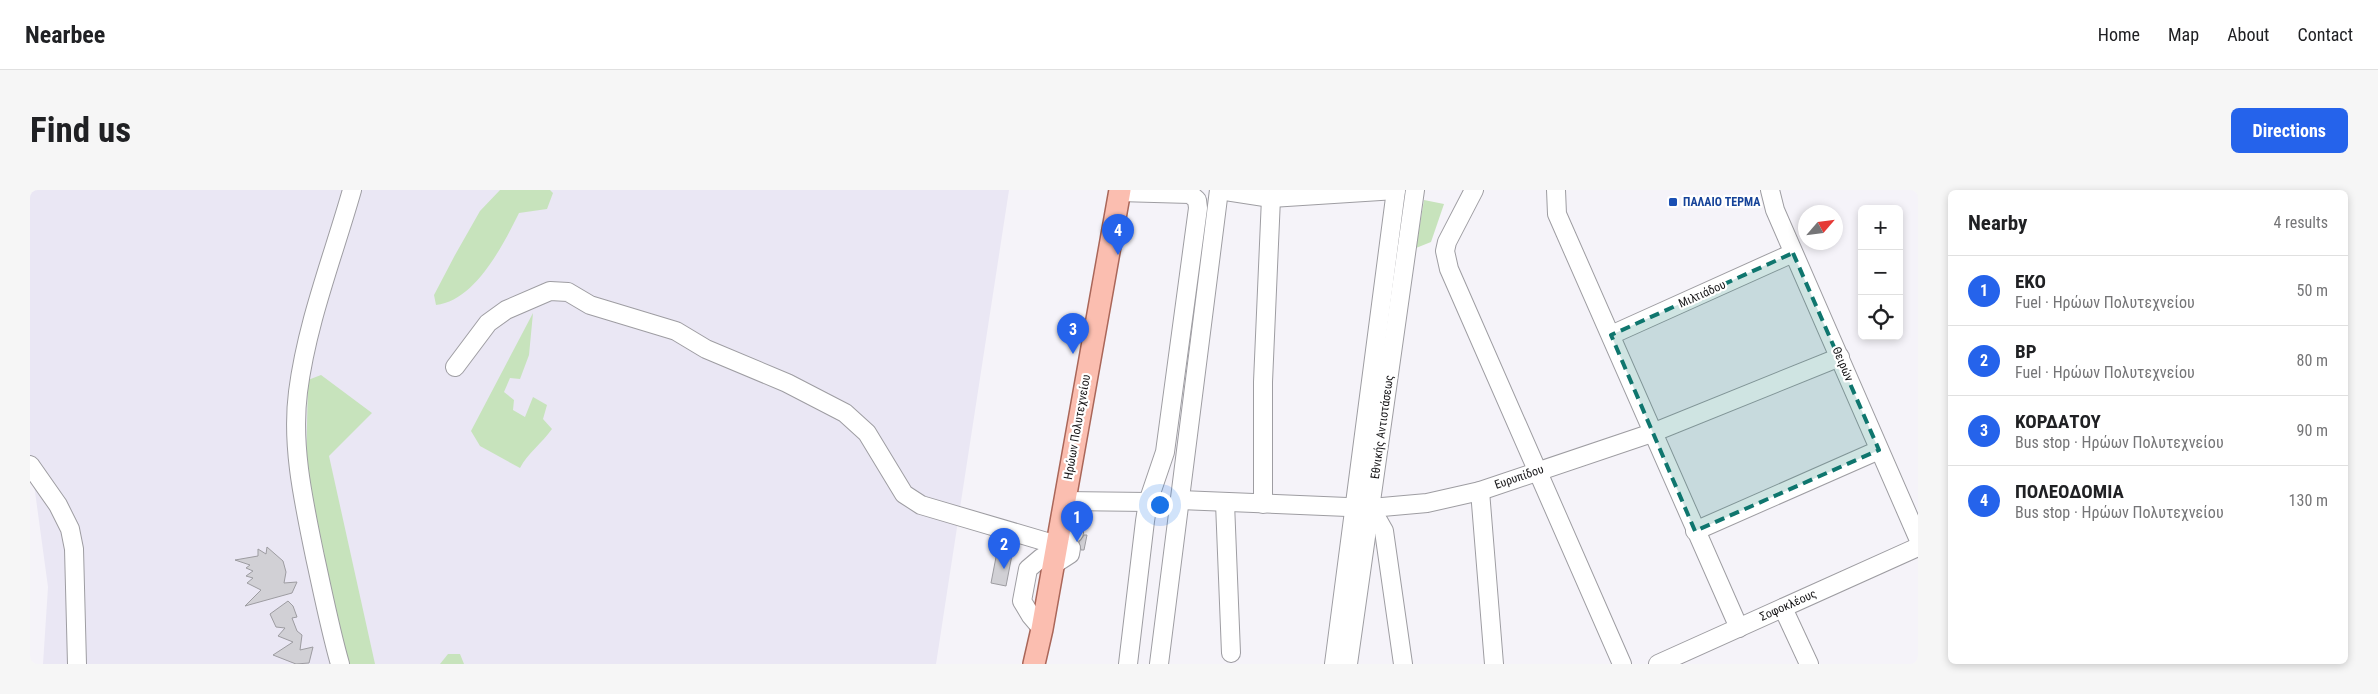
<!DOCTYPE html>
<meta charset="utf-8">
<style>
:root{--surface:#fff;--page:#f6f6f6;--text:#202124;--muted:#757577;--line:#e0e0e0;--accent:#2563eb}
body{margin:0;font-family:"Roboto Condensed",sans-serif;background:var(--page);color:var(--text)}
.controls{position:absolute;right:15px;top:15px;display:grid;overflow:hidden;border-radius:8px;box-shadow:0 2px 8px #0003}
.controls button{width:45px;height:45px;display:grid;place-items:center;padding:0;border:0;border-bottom:1px solid var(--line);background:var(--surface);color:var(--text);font:25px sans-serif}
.compass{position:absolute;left:1768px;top:15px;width:45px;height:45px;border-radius:50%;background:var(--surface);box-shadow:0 2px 8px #0003;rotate:62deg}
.you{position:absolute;left:1129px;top:314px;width:18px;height:18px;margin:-12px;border:4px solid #fff;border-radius:50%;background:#1a73e8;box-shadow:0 0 0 8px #1a73e833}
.badge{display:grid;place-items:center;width:32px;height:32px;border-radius:50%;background:var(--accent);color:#fff;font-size:16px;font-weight:700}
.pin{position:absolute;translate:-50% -41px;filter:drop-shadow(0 1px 2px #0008)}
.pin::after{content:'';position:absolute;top:26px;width:18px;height:15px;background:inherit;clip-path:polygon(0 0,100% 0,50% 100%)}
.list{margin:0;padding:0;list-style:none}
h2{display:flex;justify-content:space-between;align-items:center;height:65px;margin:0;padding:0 20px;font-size:21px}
h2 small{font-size:16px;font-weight:400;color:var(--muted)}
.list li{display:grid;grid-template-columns:32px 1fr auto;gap:15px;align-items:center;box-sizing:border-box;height:70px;padding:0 20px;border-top:1px solid var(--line)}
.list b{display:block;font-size:19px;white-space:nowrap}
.list p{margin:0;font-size:16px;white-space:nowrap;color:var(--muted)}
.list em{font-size:16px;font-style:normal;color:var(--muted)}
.icon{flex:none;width:28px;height:28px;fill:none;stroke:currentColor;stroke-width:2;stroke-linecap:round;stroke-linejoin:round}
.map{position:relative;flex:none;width:1888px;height:474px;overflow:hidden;border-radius:8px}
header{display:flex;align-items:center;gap:30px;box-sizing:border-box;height:70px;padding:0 25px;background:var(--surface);border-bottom:1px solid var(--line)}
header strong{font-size:24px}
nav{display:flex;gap:28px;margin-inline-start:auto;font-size:18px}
.intro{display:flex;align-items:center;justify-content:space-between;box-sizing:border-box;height:120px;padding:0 30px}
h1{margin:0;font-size:35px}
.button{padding:12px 22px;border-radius:8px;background:var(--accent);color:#fff;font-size:18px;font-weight:700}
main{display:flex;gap:30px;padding:0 30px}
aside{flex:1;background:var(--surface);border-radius:8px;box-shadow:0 2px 8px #0003}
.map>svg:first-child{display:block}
.built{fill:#eae7f4}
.green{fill:#c7e3bc}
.building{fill:#d1d0d5;stroke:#9d9ca1}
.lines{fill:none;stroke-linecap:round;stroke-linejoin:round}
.minor-casing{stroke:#9e9da2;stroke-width:20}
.major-casing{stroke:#aa6659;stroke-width:24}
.minor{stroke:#fff;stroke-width:18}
.major{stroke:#fbbeb0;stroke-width:21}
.marked{fill:#0f766e;fill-opacity:0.2;stroke:#0f766e;stroke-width:4;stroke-dasharray:10 6;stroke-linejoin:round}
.transit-dot{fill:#1a4fb4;stroke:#fff;stroke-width:2}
.labels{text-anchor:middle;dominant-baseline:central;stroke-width:4.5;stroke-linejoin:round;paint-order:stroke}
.transit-label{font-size:12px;font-weight:bold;fill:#164399;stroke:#fff;text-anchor:start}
.street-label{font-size:12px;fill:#161517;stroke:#fff}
</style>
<header>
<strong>Nearbee</strong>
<nav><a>Home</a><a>Map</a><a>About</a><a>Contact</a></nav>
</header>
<div class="intro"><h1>Find us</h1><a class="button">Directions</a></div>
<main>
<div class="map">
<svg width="1888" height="474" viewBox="0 0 1888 474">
<rect width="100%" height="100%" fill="#f5f3f9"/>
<path class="built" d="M0,0H979L906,474H13L18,397L0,265Z"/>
<g class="green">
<path d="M470,0H520L523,3L517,19L489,23C473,55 445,111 406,115L404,105L425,65L450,21Z"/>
<path d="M1394,10L1414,14L1401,52L1386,58Z"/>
<path d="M503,123L499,165L490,189L480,188L474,202L484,210L483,220L495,227L503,207L517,215L513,229L522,239C512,253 498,263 490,278L450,256L441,241Z"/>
<path d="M291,185L342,223L299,266L345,474H316L308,447L276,279L278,190Z"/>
<path d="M418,464H430L434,474H410Z"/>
</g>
<g class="building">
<path d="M1054,345H1057L1054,360H1051L1049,352Z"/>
<path d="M237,357L253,371L256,382L254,393L267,392L262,403L215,416L231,400L217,393L223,388L216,386L223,381L216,378L220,375L205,370L228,366V359L236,364Z"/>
<path d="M967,362L982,365L976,396L961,393Z"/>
<path d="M258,411L263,416L267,427L262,428L267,441L272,445L270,460L283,457L279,473L266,474L243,465L263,452L248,446L255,438L246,437L240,424Z"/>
</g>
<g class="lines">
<g class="minor-casing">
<g id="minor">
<path d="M1189,0L1241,8L1366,0"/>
<path d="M1444,0L1417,52L1415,61L1419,79L1592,474"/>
<path d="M1526,0L1527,24L1709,438"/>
<path d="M1740,0L1745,20L1888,348"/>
<path d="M1089,2L1160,4L1167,10L1168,18L1135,262L1118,312L1115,331L1098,474"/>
<path d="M1581,145L1763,63"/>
<path d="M425,177L458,133L476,120L520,101L538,102L560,115L646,141L676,159L757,193L815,223L837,243L874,304L891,315L1027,355"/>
<path d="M0,275L28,315L40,339L44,359L47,474"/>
<path d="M1450,301L1464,474"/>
<path d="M1150,310L1341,318L1397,313L1450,301L1622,243L1810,167"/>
<path d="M1034,311L1118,312"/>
<path d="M1195,313L1201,463"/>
<path d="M1233,314V192L1241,8"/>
<path d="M1341,318L1354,341L1373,474"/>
<path d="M1031,326L1044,339V343"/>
<path d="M1665,341L1849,260"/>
<path d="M1023,375L1040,364L1041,358"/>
<path d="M1753,418L1779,474"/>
<path d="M1012,439L1001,426L992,411L998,379L1011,368L1025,360"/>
<path d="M310,474C300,439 293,403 285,367C274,313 261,257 268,202C277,132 303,67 322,0"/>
<path d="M1129,474L1189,0"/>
<path d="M1304,474L1366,0"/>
<path d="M1318,474L1385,0"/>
<path d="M1628,474L1888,357"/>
</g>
</g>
<g class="major-casing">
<path id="major" d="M1004,474L1012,439L1090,0"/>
</g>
<use href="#minor" class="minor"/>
<use href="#major" class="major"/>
</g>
<path class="marked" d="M1763,63L1849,260L1665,341L1581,145Z"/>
<rect class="transit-dot" x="1638" y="7" width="10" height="10" rx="2.5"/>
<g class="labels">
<g class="transit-label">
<text x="1653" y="12">ΠΑΛΑΙΟ ΤΕΡΜΑ</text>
</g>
<g class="street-label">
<text transform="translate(1672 104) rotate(-24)">Μιλτιάδου</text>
<text transform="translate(1813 174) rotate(67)">Θειρών</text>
<text transform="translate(1047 237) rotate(-80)">Ηρώων Πολυτεχνείου</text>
<text transform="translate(1352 237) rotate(-82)">Εθνικής Αντιστάσεως</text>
<text transform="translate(1489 287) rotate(-19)">Ευρυπίδου</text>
<text transform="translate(1758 415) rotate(-24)">Σοφοκλέους</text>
</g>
</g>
</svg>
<div class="controls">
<button>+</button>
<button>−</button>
<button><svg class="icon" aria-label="locate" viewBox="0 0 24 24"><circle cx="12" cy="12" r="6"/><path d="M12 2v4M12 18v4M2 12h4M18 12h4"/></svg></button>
</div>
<svg class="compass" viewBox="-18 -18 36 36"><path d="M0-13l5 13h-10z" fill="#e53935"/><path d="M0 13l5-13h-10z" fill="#757577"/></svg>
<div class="you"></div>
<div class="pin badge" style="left:1047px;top:352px">1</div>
<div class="pin badge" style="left:974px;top:379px">2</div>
<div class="pin badge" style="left:1043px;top:164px">3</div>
<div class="pin badge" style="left:1088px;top:65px">4</div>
</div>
<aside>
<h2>Nearby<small>4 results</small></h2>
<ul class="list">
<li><span class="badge">1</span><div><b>EKO</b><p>Fuel · Ηρώων Πολυτεχνείου</p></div><em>50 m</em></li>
<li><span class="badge">2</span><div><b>BP</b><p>Fuel · Ηρώων Πολυτεχνείου</p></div><em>80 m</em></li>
<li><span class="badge">3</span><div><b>ΚΟΡΔΑΤΟΥ</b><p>Bus stop · Ηρώων Πολυτεχνείου</p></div><em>90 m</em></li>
<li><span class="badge">4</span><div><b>ΠΟΛΕΟΔΟΜΙΑ</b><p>Bus stop · Ηρώων Πολυτεχνείου</p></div><em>130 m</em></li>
</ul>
</aside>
</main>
